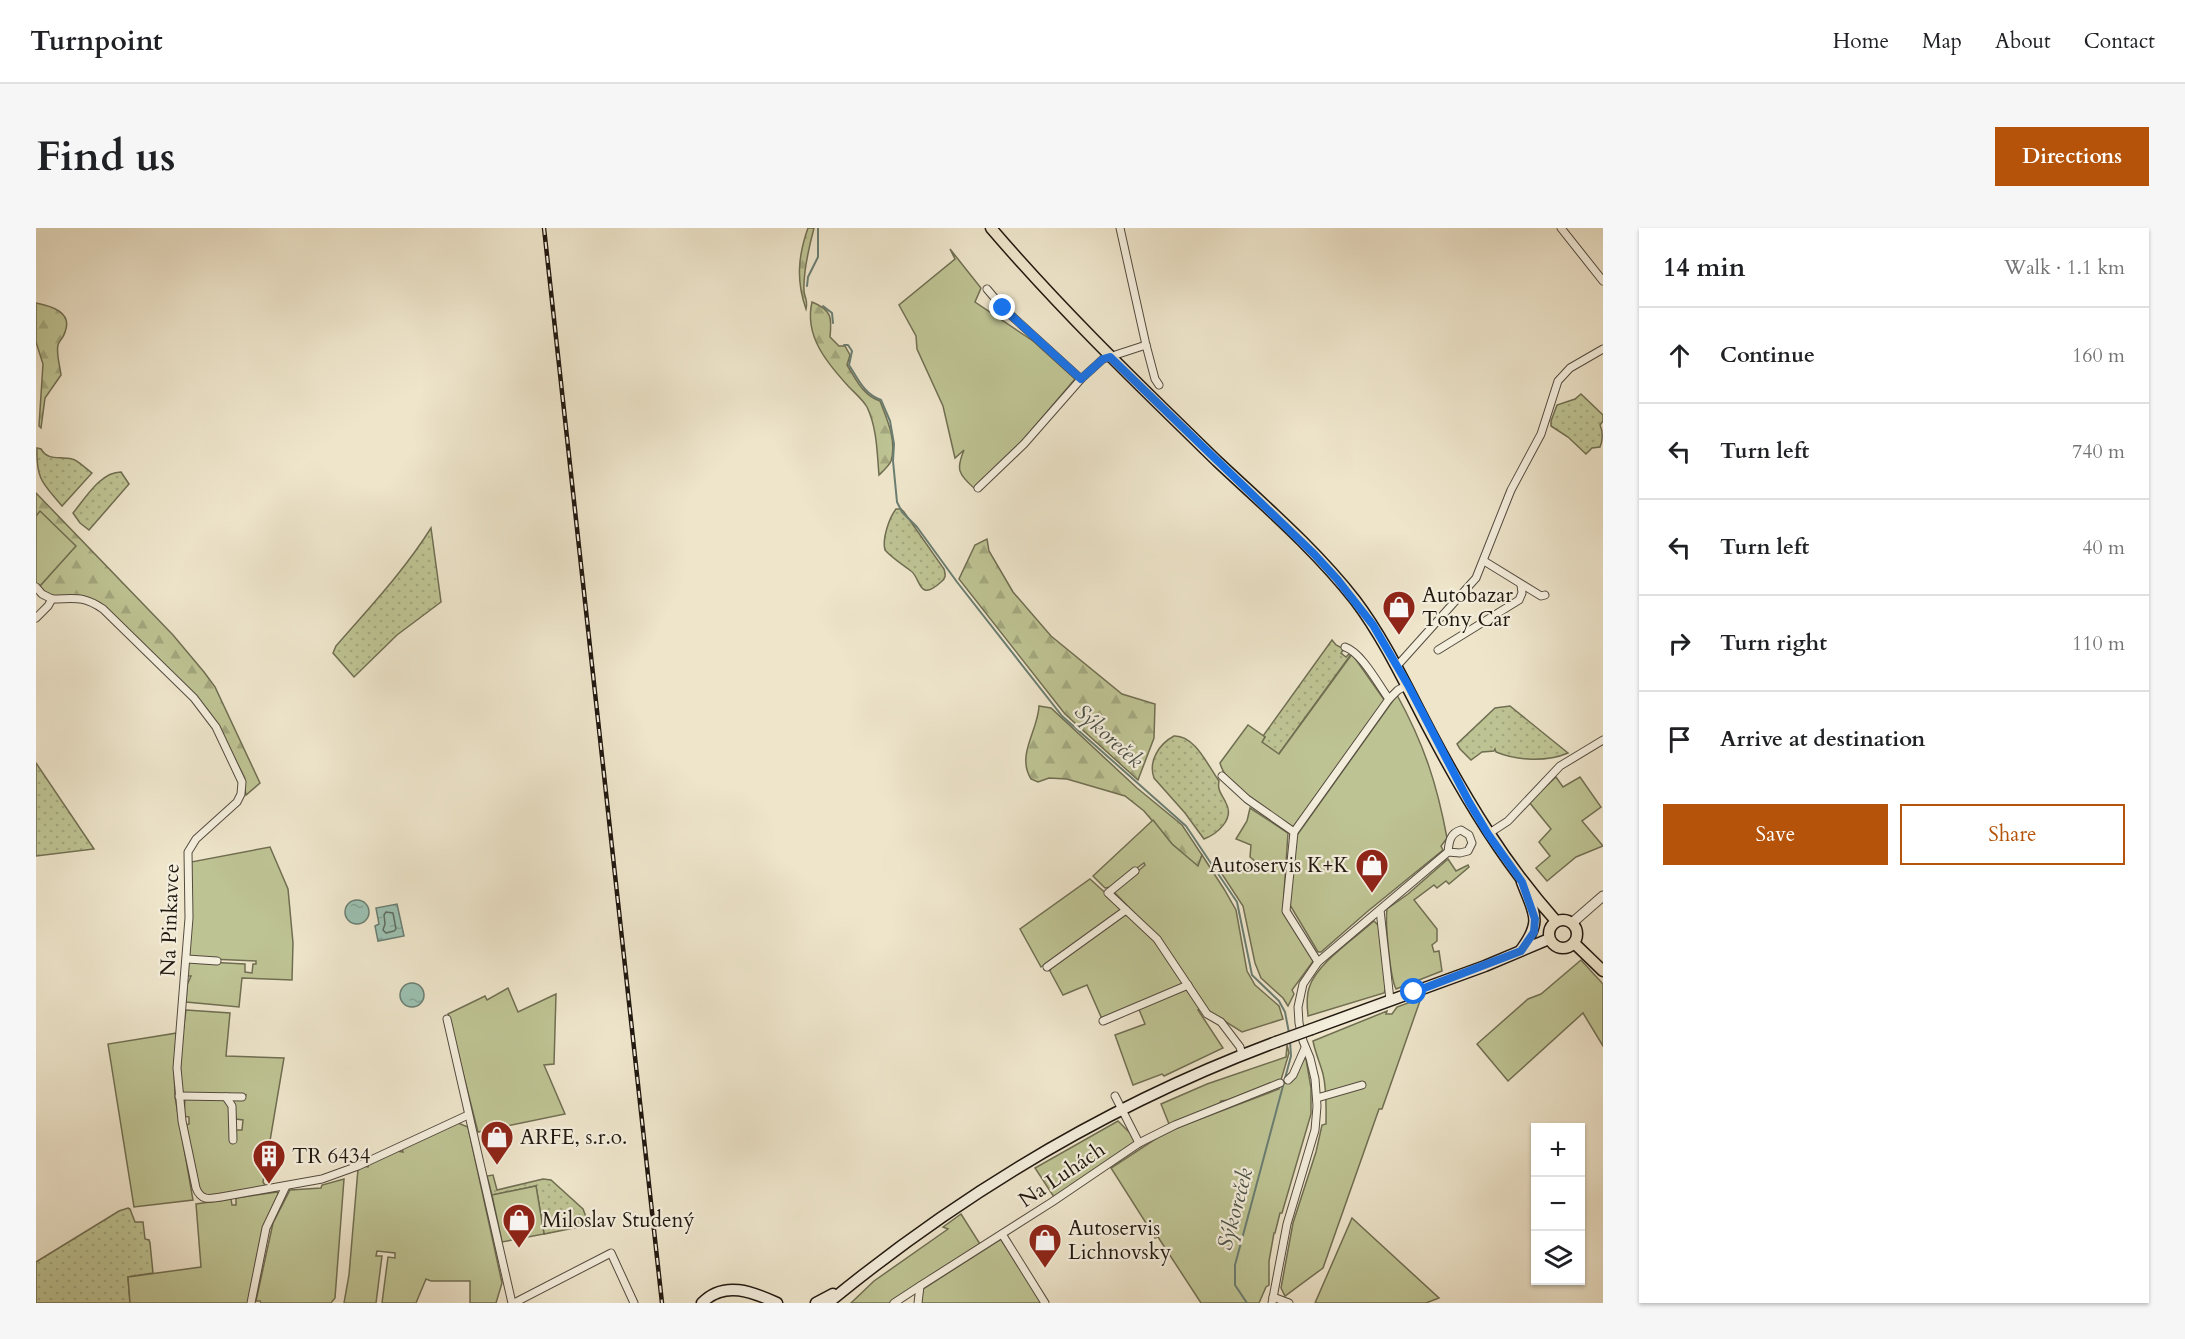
<!DOCTYPE html>
<meta charset="utf-8">
<style>
:root{--surface:#fff;--page:#f6f6f6;--text:#202124;--muted:#757577;--line:#e0e0e0;--accent:#b45309}
body{margin:0;font-family:Cardo,serif;background:var(--page);color:var(--text)}
.controls{position:absolute;right:18px;bottom:18px;display:grid;overflow:hidden;border-radius:0px;box-shadow:0 2px 4px #0004}
.controls button{width:54px;height:54px;display:grid;place-items:center;padding:0;border:0;border-bottom:2px solid var(--line);background:var(--surface);color:var(--text);font:30px sans-serif}
.stop{position:absolute;width:18px;height:18px;margin:-14px;border:4px solid #1a73e8;border-radius:50%;background:#fff}
.stop.end{background:#1a73e8;border-color:#fff;box-shadow:0 2px 6px #0008}
.list{margin:0;padding:0;list-style:none}
h2{display:flex;justify-content:space-between;align-items:center;height:78px;margin:0;padding:0 24px;font-size:26px}
h2 small{font-size:20px;font-weight:400;color:var(--muted)}
.list li{display:grid;grid-template-columns:39px 1fr auto;gap:18px;align-items:center;box-sizing:border-box;height:96px;padding:0 24px;border-top:2px solid var(--line)}
.list b{display:block;font-size:22px;white-space:nowrap}
.list em{font-size:20px;font-style:normal;color:var(--muted)}
.actions{display:flex;gap:12px;padding:18px 24px}
.actions a{flex:1;padding:14px 0;border:2px solid var(--accent);border-radius:0px;text-align:center;font-size:21px;color:var(--accent)}
.actions .main{background:var(--accent);color:#fff}
.icon{flex:none;width:33px;height:33px;fill:none;stroke:currentColor;stroke-width:2;stroke-linecap:round;stroke-linejoin:round}
.map{position:relative;flex:none;width:1567px;height:1075px;overflow:hidden;border-radius:0px}
header{display:flex;align-items:center;gap:36px;box-sizing:border-box;height:84px;padding:0 30px;background:var(--surface);border-bottom:2px solid var(--line)}
header strong{font-size:28px}
nav{display:flex;gap:33px;margin-inline-start:auto;font-size:21px}
.intro{display:flex;align-items:center;justify-content:space-between;box-sizing:border-box;height:144px;padding:0 36px}
h1{margin:0;font-size:42px}
.button{padding:15px 27px;border-radius:0px;background:var(--accent);color:#fff;font-size:21px;font-weight:700}
main{display:flex;gap:36px;padding:0 36px}
aside{flex:1;background:var(--surface);border-radius:0px;box-shadow:0 2px 4px #0004}
.map>svg:first-child{display:block}
.grass{fill:url(#grass-dots);stroke:#706e52;stroke-width:1.5}
.forest{fill:url(#forest-firs);stroke:#706e52;stroke-width:1.5}
.garden{fill:#bec393;stroke:#706e52;stroke-width:1.5}
.water{fill:url(#water-ripples);stroke:#6a7d71;stroke-width:1.5}
.lines{fill:none;stroke-linecap:round;stroke-linejoin:round}
.shore{stroke:#5e6c60;stroke-width:1.5}
.stream{stroke:#6a7d71;stroke-width:2}
.minor-casing{stroke:#544b3f;stroke-width:9}
.tertiary-casing{stroke:#544b3f;stroke-width:11}
.secondary-casing{stroke:#211810;stroke-width:13}
.primary-casing{stroke:#211810;stroke-width:13}
.minor{stroke:#f4eedd;stroke-width:7}
.tertiary{stroke:#f4eedd;stroke-width:9}
.secondary{stroke:#f4eedd;stroke-width:10}
.primary{stroke:#eee5cb;stroke-width:10}
.rail-casing{stroke:#211810;stroke-width:4.5}
.rail{stroke:#f4eedd;stroke-width:2;stroke-dasharray:7;stroke-linecap:butt}
.secondary-bridge-casing{stroke:#211810;stroke-width:13;stroke-linecap:butt}
.secondary-bridge{stroke:#f4eedd;stroke-width:10}
.route{stroke:#1a73e8;stroke-width:8}
.labels{text-anchor:middle;dominant-baseline:central;stroke-width:4.5;stroke-linejoin:round;paint-order:stroke}
.poi-label{font-size:21px;fill:#211810;stroke:#f4eedd;text-anchor:start}
.street-label{font-size:21px;fill:#211810;stroke:#f4eedd}
.water-label{font-size:22px;font-style:italic;fill:#4c5348;stroke:#f4eedd}
</style>
<header>
<strong>Turnpoint</strong>
<nav><a>Home</a><a>Map</a><a>About</a><a>Contact</a></nav>
</header>
<div class="intro"><h1>Find us</h1><a class="button">Directions</a></div>
<main>
<div class="map">
<svg width="1567" height="1075" viewBox="0 0 1567 1075">
<defs>
<pattern id="grass-dots" width="8" height="8" patternUnits="userSpaceOnUse" patternTransform="scale(1.5)"><rect width="8" height="8" fill="#bec393"/><path d="M2 2h.1M6 6h.1" fill="none" stroke="#a3a77e" stroke-width="1.8" stroke-linecap="round"/></pattern>
<pattern id="forest-firs" width="22" height="20" patternUnits="userSpaceOnUse" patternTransform="scale(1.5)"><rect width="22" height="20" fill="#bec393"/><path d="M5 1l3.5 6h-7zM16 11l3.5 6h-7z" fill="#a3a77e"/></pattern>
<pattern id="water-ripples" width="26" height="14" patternUnits="userSpaceOnUse" patternTransform="scale(1.5)"><rect width="26" height="14" fill="#9bc0b1"/><path d="M2 4q2-2 4 0t4 0M15 11q2-2 4 0t4 0" fill="none" stroke="#85a497"/></pattern>
</defs>
<rect width="100%" height="100%" fill="#eee5cb"/>
<filter id="stains"><feTurbulence type="fractalNoise" baseFrequency=".00333" numOctaves="4"/><feColorMatrix values="0 0 0 0 .2 0 0 0 0 .09 0 0 0 0 .02 0 0 0 .5 -.17"/></filter>
<radialGradient id="worn" r=".72"><stop offset=".6" stop-color="#630" stop-opacity="0"/><stop offset="1" stop-color="#630" stop-opacity=".3"/></radialGradient>
<g class="grass">
<path d="M1545,166L1567,187V193L1564,197C1567,203 1567,212 1564,219L1556,220L1550,226L1532,209L1515,198V193L1521,177L1539,171Z"/>
<path d="M1,220L5,221C12,233 23,228 36,231C42,232 50,241 56,245L26,278C8,256 0,253 1,220Z"/>
<path d="M85,244L93,256L53,302L44,295L37,285C49,271 64,244 85,244Z"/>
<path d="M860,281H865L868,284L908,341C910,347 910,350 905,354C882,375 885,350 875,343C866,336 857,331 849,322C846,311 853,290 860,281Z"/>
<path d="M395,300L405,374L361,407L318,449L297,425L300,418C333,380 368,343 395,300Z"/>
<path d="M1296,412L1300,417L1308,421L1305,425L1310,429L1314,425H1316L1242,527L1225,514L1229,509L1227,508Z"/>
<path d="M1474,478L1532,525C1511,534 1482,533 1460,524L1459,521L1458,523L1446,524L1435,532L1424,521L1421,516L1459,480Z"/>
<path d="M1138,508C1159,507 1172,538 1183,553C1181,563 1186,566 1190,575C1199,591 1181,606 1168,611L1149,585L1118,550C1112,533 1123,516 1138,508Z"/>
<path d="M0,535L58,621L0,628Z"/>
<path d="M457,947L461,962L507,951L515,952L547,981L553,997L508,1006L500,958L456,967L451,948Z"/>
<path d="M92,980L94,981L99,994H107L109,1011L113,1012L114,1015L117,1045L92,1049L94,1075H0V1034L83,983Z"/>
</g>
<g class="forest">
<path d="M772,0H778C773,19 767,44 768,63C769,71 772,72 770,81C760,53 762,28 772,0Z"/>
<path d="M776,74C796,82 796,90 794,109L803,118H809L814,127L811,137C820,151 827,168 844,173C851,191 861,213 855,233C853,238 847,243 843,247C841,224 841,200 831,179C827,172 819,165 813,159C791,135 768,108 776,74Z"/>
<path d="M0,75C15,78 37,84 29,104C28,109 23,113 22,117C20,125 24,138 25,147L9,170L5,200L3,198L7,136L0,114Z"/>
<path d="M0,265L137,407L168,444L179,459L224,555L210,567L206,545L184,500L97,407L45,368H14L3,359L39,318L4,284L0,288Z"/>
<path d="M951,311L953,323L977,364L1015,408L1086,466L1119,476L1118,510L1102,552L1029,486L923,351L939,317Z"/>
<path d="M1003,478L1015,480L1101,560L1146,597L1166,627L1162,639L1136,616L1108,583L1089,568L1031,551L1013,550L1002,554L995,551C980,527 1002,503 1003,478Z"/>
</g>
<g class="garden">
<path d="M914,21L945,60L939,74L997,113L1039,151L987,212L938,260C922,246 920,241 928,222L919,230L907,178L881,121L880,108L863,77L919,31Z"/>
<path d="M4,283L40,318L3,359L0,355V288Z"/>
<path d="M1316,426L1349,473L1257,599C1234,584 1191,562 1184,535L1212,497L1229,509L1226,514L1243,526Z"/>
<path d="M1361,467C1388,516 1401,556 1411,610L1405,618L1407,622L1332,683L1285,724H1282L1254,677L1259,610Z"/>
<path d="M1520,549L1527,559L1544,549L1565,579L1546,593L1567,618L1540,629L1511,653L1500,640L1514,628L1503,614L1515,601L1493,574Z"/>
<path d="M1214,580L1252,605L1247,681L1278,732L1256,762L1258,766L1252,778L1247,770L1225,750L1219,735L1207,678L1184,643L1192,642L1207,644L1220,634L1214,629L1215,617L1200,611L1211,593Z"/>
<path d="M1117,592L1136,616L1162,638L1166,627L1188,661L1200,682L1211,743L1219,757L1243,778L1247,791L1206,804L1171,782L1122,709L1078,664L1109,637L1108,635L1075,659L1069,660L1057,648Z"/>
<path d="M234,619L252,661L257,715L256,752L206,750L203,779L150,774L151,757L155,748H151L152,733L209,736V744L216,745L217,736H220V733L152,730L156,675L155,634Z"/>
<path d="M1412,631L1420,643L1432,637L1433,639L1413,656L1410,653L1401,660L1398,657L1378,672L1401,701V713L1396,717L1398,724L1403,723L1406,743L1360,761C1354,749 1349,695 1351,681L1372,666Z"/>
<path d="M1054,651L1087,681L1005,739L984,701Z"/>
<path d="M1088,687C1106,689 1139,740 1149,755L1066,791L1051,757L1027,767L1014,743L1015,739Z"/>
<path d="M1338,693L1343,698L1350,760L1348,765L1272,788C1271,779 1270,769 1273,760C1280,736 1319,710 1338,693Z"/>
<path d="M1545,732L1567,756V818L1547,785L1472,853L1441,816L1492,771L1505,766Z"/>
<path d="M472,760L482,784L520,766L518,836L508,837L529,886L442,904L412,786L449,768L451,772Z"/>
<path d="M1149,760L1166,781L1162,782L1187,820L1128,848L1126,846L1097,857L1079,807L1109,796L1102,779Z"/>
<path d="M1385,770L1346,881H1343L1287,1040L1249,1068L1245,1060L1257,995L1280,924L1286,897L1290,896C1290,880 1291,862 1287,846C1284,835 1279,824 1277,813L1351,783L1350,786H1356L1361,779Z"/>
<path d="M150,782L194,785L190,828L248,830L227,954L231,960L174,968L164,964L150,897L153,896V889L148,888L149,870L191,872L200,902H206L207,892L200,891L196,870L208,871L210,867L145,865L144,826Z"/>
<path d="M141,805L138,836L139,869L157,972L98,979L72,816Z"/>
<path d="M1251,817L1253,825L1245,852L1192,872L1185,873L1183,876L1133,896L1125,876L1171,856L1250,829Z"/>
<path d="M1268,831H1270L1275,860V886L1246,985H1244L1239,1005H1238L1233,1033V1057L1230,1059L1223,1075H1165L1122,1009L1119,1010L1117,1006L1075,940L1121,910L1143,899L1243,861L1244,857L1256,852Z"/>
<path d="M1082,893L1098,909V917L1018,969L999,940Z"/>
<path d="M422,895L432,899L466,1055L460,1075H434V1053H395L390,1051L380,1075H346L352,1029L359,1030V1025L341,1023L340,1028H346L340,1075H308L313,1047L322,941L327,938L332,939L333,936L361,923L367,924L366,920Z"/>
<path d="M308,951L299,1070L295,1075H225L224,1073H220L237,995L254,962L285,960L286,957Z"/>
<path d="M500,958L508,1006L466,1014L456,967Z"/>
<path d="M241,964L243,966L229,997L212,1075H94L92,1049L165,1039L160,976L195,971L196,977H200V970Z"/>
<path d="M925,986L944,1016L853,1075H815L838,1053L912,1001L907,999Z"/>
<path d="M1316,990L1403,1070L1390,1075H1279Z"/>
<path d="M965,1011L1006,1075H885L887,1061Z"/>
</g>
<g class="water">
<circle cx="321" cy="684" r="12"/>
<path d="M361,676L368,708L342,713L339,698L343,696L340,680Z"/>
<circle cx="376" cy="767" r="12"/>
</g>
<g class="lines">
<path class="shore" d="M350,684L357,685L360,701L358,703L350,705L347,702L349,696L348,687Z"/>
<g class="stream">
<path d="M771,58L772,49L782,29V0"/>
<path d="M787,78L796,85L797,95"/>
<path d="M808,117H812L816,123L813,137C822,151 828,166 845,172L854,193L858,216L857,233L861,274L866,284L881,299L921,354L1026,488L1150,598L1201,674L1216,747L1243,773L1249,784L1253,805"/>
<path d="M1211,1075L1199,1057V1037L1255,828L1254,813"/>
</g>
<g class="minor-casing">
<g id="minor">
<path d="M1084,0L1110,117L1119,151L1123,157"/>
<path d="M1525,0L1567,53"/>
<path d="M951,61L967,80L1045,151"/>
<path d="M942,260L988,216L1045,151L1067,131L1110,117"/>
<path d="M1448,333L1505,368L1509,367"/>
<path d="M0,359L6,366L16,371"/>
<path d="M16,371C39,371 46,367 67,381L158,470L180,499L206,554L205,566L201,574L160,611L152,624L153,690L141,840L146,893L160,960C165,973 173,971 185,969L286,951L322,938L432,887"/>
<path d="M0,390L12,378L16,371"/>
<path d="M1309,419C1326,425 1342,456 1353,471"/>
<path d="M1402,422L1483,372L1486,365L1485,357"/>
<path d="M1361,438L1440,350L1475,262L1505,206L1522,153L1534,140L1567,121"/>
<path d="M1186,548L1211,571L1258,604"/>
<path d="M1452,606L1472,593L1524,538L1567,512"/>
<path d="M1099,643L1072,665L1121,711L1171,786L1185,794L1204,819L1206,827"/>
<path d="M1344,682L1354,772"/>
<path d="M151,731L181,733"/>
<path d="M1282,734L1250,683L1258,604L1353,471L1362,462L1372,457"/>
<path d="M1011,739L1090,682"/>
<path d="M411,791L476,1075"/>
<path d="M1067,793L1152,757"/>
<path d="M1252,852L1257,847L1269,820"/>
<path d="M143,868L206,869"/>
<path d="M1079,868L1103,915"/>
<path d="M190,869L196,878L197,912"/>
<path d="M1281,870L1326,857"/>
<path d="M966,1006L1009,1075"/>
<path d="M1237,1069L1253,1075"/>
<path d="M215,1075L230,1000L250,958"/>
<path d="M478,1075L575,1025L598,1075"/>
<path d="M858,1075L884,1058"/>
<path d="M882,1075L884,1058L1016,974L1103,915L1139,897L1244,855"/>
<path d="M1236,1075L1251,996L1279,902L1281,878L1279,851L1274,830L1267,813L1263,795L1262,779L1267,756L1282,734L1412,624C1413,614 1414,605 1425,602L1433,607L1436,615L1432,623L1424,625L1412,624"/>
</g>
</g>
<g class="tertiary-casing">
<path id="tertiary" d="M1536,695L1567,668"/>
</g>
<g class="secondary-casing">
<g id="secondary">
<path d="M1485,722C1507,692 1498,686 1486,654"/>
<path d="M1276,801L1449,738L1513,711"/>
<path d="M666,1075C688,1052 717,1064 741,1075"/>
<path d="M780,1075L797,1066"/>
<path d="M792,1075C927,964 1076,875 1240,814"/>
</g>
</g>
<g class="primary-casing">
<g id="primary">
<path d="M955,0C1026,83 1104,158 1182,234C1229,278 1279,321 1319,372C1350,413 1371,460 1395,505C1431,573 1469,636 1520,693"/>
<circle cx="1527" cy="706" r="14"/>
<path d="M1538,715L1567,743"/>
</g>
</g>
<use href="#minor" class="minor"/>
<use href="#tertiary" class="tertiary"/>
<use href="#secondary" class="secondary"/>
<use href="#primary" class="primary"/>
<g class="rail-casing">
<path id="rail" d="M508,0L626,1075"/>
</g>
<use href="#rail" class="rail"/>
<g class="secondary-bridge-casing">
<path id="secondary-bridge" d="M1240,814L1276,801"/>
</g>
<use href="#secondary-bridge" class="secondary-bridge"/>
</g>
<g class="lines">
<path class="route" d="M967,80L1045,151L1067,131L1074,129L1278,326L1301,351L1337,397L1372,457L1433,574L1452,606L1486,654L1499,691L1498,704L1485,723L1378,764"/>
</g>
<defs>
<g id="shop-pin" transform="scale(1.725)"><path d="M0 17L-7.5 6A9.5 9.5 0 1 1 7.5 6Z" fill="#8f2418" stroke="#f4eedd"/><path d="M-5-2.5h2.3a2.7 3.5 0 0 1 5.4 0H5L5.5 6h-11ZM-1.5-2.5h3a1.5 2.3 0 0 0-3 0Z" fill="#fff"/></g>
<g id="building-pin" transform="scale(1.725)"><path d="M0 17L-7.5 6A9.5 9.5 0 1 1 7.5 6Z" fill="#8f2418" stroke="#f4eedd"/><path d="M-4-6H4V6H1V3H-1V6H-4ZM-2.5-4.3h1.7v1.8h-1.7ZM.8-4.3h1.7v1.8H.8ZM-2.5-1h1.7V.8h-1.7ZM.8-1h1.7V.8H.8Z" fill="#fff"/></g>
</defs>
<g fill-rule="evenodd">
<use href="#shop-pin" x="1363" y="379"/>
<use href="#shop-pin" x="1336" y="637"/>
<use href="#shop-pin" x="461" y="909"/>
<use href="#building-pin" x="233" y="928"/>
<use href="#shop-pin" x="483" y="992"/>
<use href="#shop-pin" x="1009" y="1012"/>
</g>
<g class="labels">
<g class="poi-label">
<text x="1386" y="367">Autobazar<tspan x="1386" dy="24">Tony Car</tspan></text>
<text x="1313" y="637" text-anchor="end">Autoservis K+K</text>
<text x="484" y="909">ARFE, s.r.o.</text>
<text x="256" y="928">TR 6434</text>
<text x="506" y="992">Miloslav Studený</text>
<text x="1032" y="1000">Autoservis<tspan x="1032" dy="24">Lichnovsky</tspan></text>
</g>
<g class="street-label">
<text transform="translate(134 692) rotate(-88)">Na Pinkavce</text>
<text transform="translate(1026 947) rotate(-34)">Na Luhách</text>
</g>
<g class="water-label">
<text transform="translate(1073 508) rotate(42)">Sýkoreček</text>
<text transform="translate(1199 981) rotate(-75)">Sýkoreček</text>
</g>
</g>
<rect width="100%" height="100%" filter="url(#stains)"/>
<rect width="100%" height="100%" fill="url(#worn)"/>
</svg>
<div class="controls">
<button>+</button>
<button>−</button>
<button><svg class="icon" aria-label="layers" viewBox="0 0 24 24"><path d="M12 4l9 5-9 5-9-5zM3 14l9 5 9-5"/></svg></button>
</div>
<div class="stop" style="left:1378px;top:764px"></div>
<div class="stop end" style="left:967px;top:80px"></div>
</div>
<aside>
<h2>14 min<small>Walk · 1.1 km</small></h2>
<ul class="list">
<li><svg class="icon" aria-label="ahead" viewBox="0 0 24 24"><path d="M12 20V5M6 11l6-6 6 6"/></svg><div><b>Continue</b></div><em>160 m</em></li>
<li><svg class="icon" aria-label="left" viewBox="0 0 24 24"><path d="M17 20v-9H6M10 6l-5 5 5 5"/></svg><div><b>Turn left</b></div><em>740 m</em></li>
<li><svg class="icon" aria-label="left" viewBox="0 0 24 24"><path d="M17 20v-9H6M10 6l-5 5 5 5"/></svg><div><b>Turn left</b></div><em>40 m</em></li>
<li><svg class="icon" aria-label="right" viewBox="0 0 24 24"><path d="M7 20v-9h11M14 6l5 5-5 5"/></svg><div><b>Turn right</b></div><em>110 m</em></li>
<li><svg class="icon" aria-label="arrive" viewBox="0 0 24 24"><path d="M6 21V4h12l-3 4 3 4H6"/></svg><div><b>Arrive at destination</b></div></li>
</ul>
<div class="actions"><a class="main">Save</a><a>Share</a></div>
</aside>
</main>
